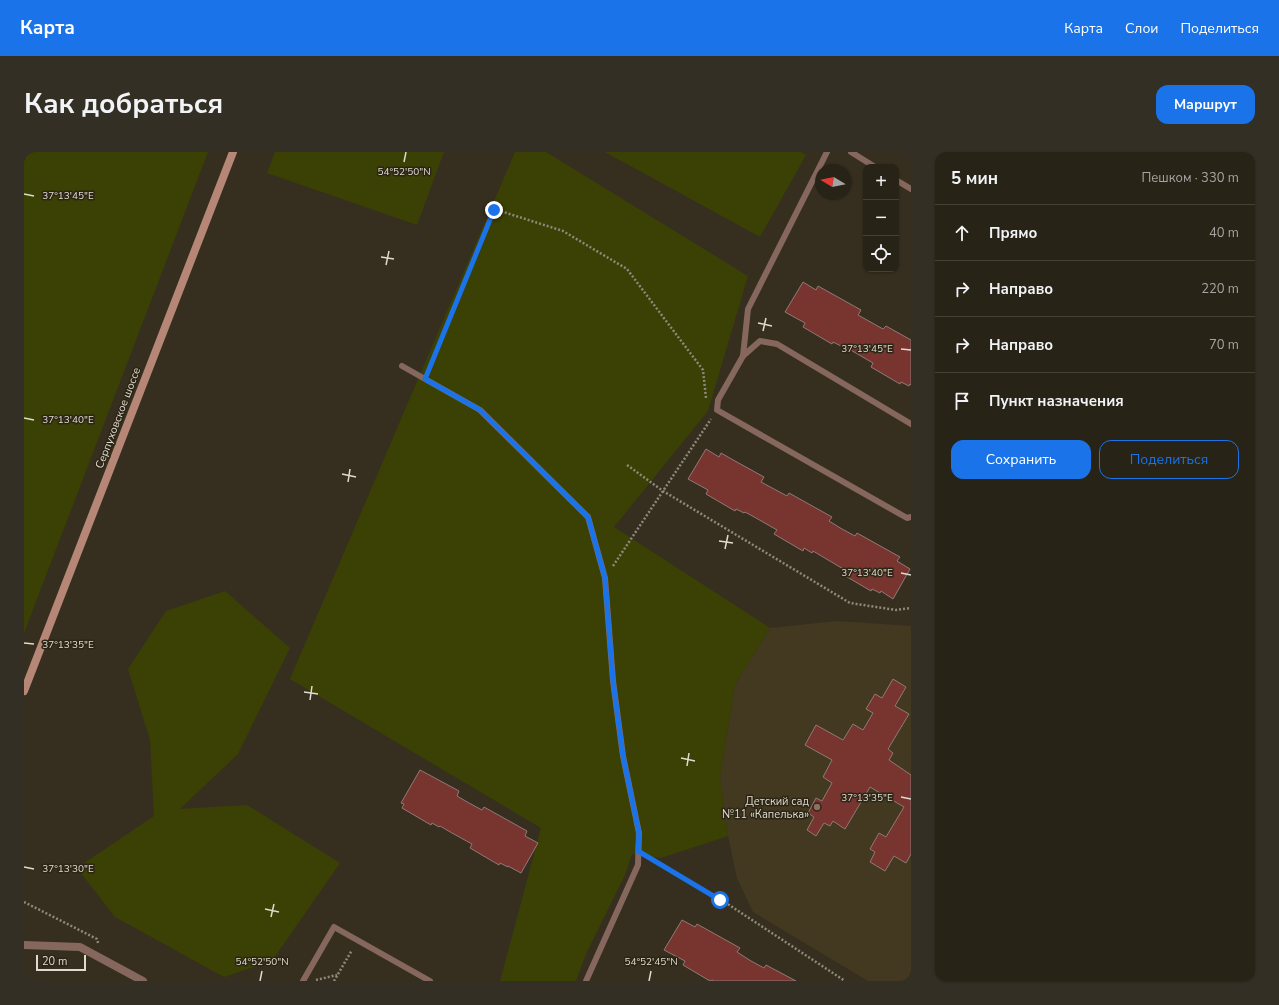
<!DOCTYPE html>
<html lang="ru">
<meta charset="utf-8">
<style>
:root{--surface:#282317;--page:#342f24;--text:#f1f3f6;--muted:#a5a4a1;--line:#444036;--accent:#1a73e8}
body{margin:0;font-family:"Nunito Sans",sans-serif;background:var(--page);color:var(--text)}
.controls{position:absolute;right:12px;top:12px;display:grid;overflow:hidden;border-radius:8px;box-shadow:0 1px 3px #0004}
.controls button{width:36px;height:36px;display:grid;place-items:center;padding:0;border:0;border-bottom:1px solid var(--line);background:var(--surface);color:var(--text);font:20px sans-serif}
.compass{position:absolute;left:791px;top:12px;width:36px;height:36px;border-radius:50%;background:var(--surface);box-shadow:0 1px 3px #0004;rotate:280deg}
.scale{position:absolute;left:12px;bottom:10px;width:50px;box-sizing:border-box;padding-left:4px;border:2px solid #dfdbd0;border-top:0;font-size:11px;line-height:14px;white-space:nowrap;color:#dfdbd0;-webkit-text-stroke:3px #2c2515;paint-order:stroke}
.stop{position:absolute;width:12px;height:12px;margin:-9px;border:3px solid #1a73e8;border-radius:50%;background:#fff}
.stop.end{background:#1a73e8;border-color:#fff;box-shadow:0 1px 4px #0008}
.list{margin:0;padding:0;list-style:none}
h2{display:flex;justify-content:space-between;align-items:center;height:52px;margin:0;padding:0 16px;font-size:17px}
h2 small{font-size:13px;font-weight:400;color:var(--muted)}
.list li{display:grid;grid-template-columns:26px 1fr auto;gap:12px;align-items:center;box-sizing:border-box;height:56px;padding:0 16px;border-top:1px solid var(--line)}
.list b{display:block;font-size:15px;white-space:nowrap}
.list em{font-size:13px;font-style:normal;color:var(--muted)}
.actions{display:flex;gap:8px;padding:12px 16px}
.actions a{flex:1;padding:9px 0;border:1px solid var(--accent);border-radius:12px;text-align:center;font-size:14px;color:var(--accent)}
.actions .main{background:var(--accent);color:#fff}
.icon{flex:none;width:22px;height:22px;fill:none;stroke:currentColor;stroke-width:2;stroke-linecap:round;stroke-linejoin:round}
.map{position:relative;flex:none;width:887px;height:829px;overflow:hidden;border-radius:12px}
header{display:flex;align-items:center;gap:24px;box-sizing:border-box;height:56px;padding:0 20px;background:var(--accent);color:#fff}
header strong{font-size:19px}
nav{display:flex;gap:22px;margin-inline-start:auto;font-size:14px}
.intro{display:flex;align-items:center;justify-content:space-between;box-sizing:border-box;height:96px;padding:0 24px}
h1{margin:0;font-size:28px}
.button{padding:10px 18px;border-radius:12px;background:var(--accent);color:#fff;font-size:14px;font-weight:700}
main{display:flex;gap:24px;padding:0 24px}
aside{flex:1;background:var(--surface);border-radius:12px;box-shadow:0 1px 3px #0004}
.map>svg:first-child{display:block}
.built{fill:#433921}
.green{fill:#3b4005}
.building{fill:#783530;stroke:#907976}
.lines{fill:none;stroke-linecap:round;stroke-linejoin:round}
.path{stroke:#8f897c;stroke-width:2.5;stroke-dasharray:2 2;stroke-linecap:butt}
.service{stroke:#86675e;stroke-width:6}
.pedestrian{stroke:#86675e;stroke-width:8}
.secondary{stroke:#b68676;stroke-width:8}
.route{stroke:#1a73e8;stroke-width:5}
.ticks{fill:none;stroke:#dfdbd0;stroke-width:1.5}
.education-dot{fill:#8d6e63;stroke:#2c2515;stroke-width:1.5}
.labels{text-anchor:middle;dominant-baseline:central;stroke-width:3;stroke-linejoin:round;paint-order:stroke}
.street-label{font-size:11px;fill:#dfdbd0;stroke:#2c2515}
.poi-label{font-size:11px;fill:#dfdbd0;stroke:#2c2515;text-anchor:end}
.ticks-label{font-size:10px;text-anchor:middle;fill:#dfdbd0;stroke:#2c2515;stroke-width:3;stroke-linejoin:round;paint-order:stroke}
</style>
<header>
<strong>Карта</strong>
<nav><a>Карта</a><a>Слои</a><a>Поделиться</a></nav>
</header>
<div class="intro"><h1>Как добраться</h1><a class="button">Маршрут</a></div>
<main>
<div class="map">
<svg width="887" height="829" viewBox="0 0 887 829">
<rect width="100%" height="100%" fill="#362f1f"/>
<path class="built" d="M813,469L887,474V829H844L729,760L713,726L704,684L696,625L711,533L746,476Z"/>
<g class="green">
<path d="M0,0H184L0,481Z"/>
<path d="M251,0H420L393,73L243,21Z"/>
<path d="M491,0H522L724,124L684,259L590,375L746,476L711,533L696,625L704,684L637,706L608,702L601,723L562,802L552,829H476L517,676L266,527Z"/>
<path d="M581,0H777L782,3L736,85Z"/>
<path d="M201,439L266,496L214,602L156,657L223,653L316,711L248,809L200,825L91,765L53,716L130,664L126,588L104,517L142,459Z"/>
</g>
<g class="building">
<path d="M779,130L792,138L794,134L837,158L834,163L859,177L862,174L887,188V233L886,232L885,234L877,230L876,232L847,215L849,211L818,193L817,194L809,190L808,192L779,175L781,171L761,160Z"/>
<path d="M682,297L695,305L697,301L711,309L740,325L737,330L763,344L765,341L808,365L805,369L818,377L831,384L833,381L876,405L873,409L886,417L869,447L857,439L856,441L848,437L847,439L818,422L821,418L789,399L788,401L780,396L779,399L750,382L753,378L732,366L721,360L720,361L712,357L711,359L682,342L684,338L664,327Z"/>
<path d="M869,527L882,535L871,554L885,562L864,597L869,601L865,608L887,623V702L882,711L870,704L861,719L846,710L851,700L846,697L855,681L862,685L880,655L846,635L821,677L809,669L806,674L800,671L792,684L783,678L790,665L784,661L792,646L798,649L808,631L799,625L808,608L781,593L792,573L819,588L829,572L839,578L849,561L842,557L851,542L858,546Z"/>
<path d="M396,618L435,639L433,644L445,651L458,658L460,655L503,679L501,684L514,691L497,721L484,714V715L476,711L475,713L446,696L448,692L428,681L416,674L415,675L408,671L407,673L378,656L380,652L377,651Z"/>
<path d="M658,768L671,775L673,772L716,796L713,800L727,809L740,816L742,813L772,829H690L688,828L686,829L659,813L661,809L640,798Z"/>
</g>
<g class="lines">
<g class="path">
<path d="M405,217L470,57L539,79L603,117L679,218L682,246"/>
<path d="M603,313L639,339L826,451L872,458L887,456"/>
<path d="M589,414L687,267"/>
<path d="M625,705L696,747L821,829"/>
<path d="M0,750L73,787L74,791"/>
<path d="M292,828L313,823"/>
<path d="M310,829L328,798"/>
</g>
<g class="service">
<path d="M827,0L851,15"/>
<path d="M872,28L887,37"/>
<path d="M719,204L724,157L803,0"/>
<path d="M378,214L456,258L564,365L581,426L589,529L599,604L615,681L614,713L562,829"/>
<path d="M887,272L753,192L736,189L719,204L694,248L693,258L883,366L887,365"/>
<path d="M279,829L310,775L406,829"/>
</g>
<path class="pedestrian" d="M0,793L56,795L119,829"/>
<path class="secondary" d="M0,539L209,0"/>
</g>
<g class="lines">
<path class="route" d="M470,58L401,227L456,258L564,365L581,426L589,529L599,604L615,681L614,699L696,748"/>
</g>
<path class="ticks" d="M380,10L382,0M0,42L10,44M357,105L370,107M362,113L365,99M734,171L748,174M739,179L742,166M877,197L887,198M0,266L10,268M318,322L332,325M324,330L326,317M695,389L709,391M701,397L704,383M877,421L887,423M0,491L10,492M280,540L294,542M286,548L288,534M657,606L671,609M663,614L665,601M877,645L887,647M0,715L10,717M241,757L255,760M247,765L250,752M236,829L238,819M625,829L627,819"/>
<circle class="education-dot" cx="793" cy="655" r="4"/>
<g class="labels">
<g class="street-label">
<text transform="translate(94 266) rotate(-69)">Серпуховское шоссе</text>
</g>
<g class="poi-label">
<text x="785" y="649">Детский сад<tspan x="785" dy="13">№11 «Капелька»</tspan></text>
</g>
</g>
<g class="ticks-label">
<text x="380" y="23">54°52'50"N</text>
<text x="44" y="47">37°13'45"E</text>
<text x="843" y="200">37°13'45"E</text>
<text x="44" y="271">37°13'40"E</text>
<text x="843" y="424">37°13'40"E</text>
<text x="44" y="496">37°13'35"E</text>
<text x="843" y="649">37°13'35"E</text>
<text x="44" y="720">37°13'30"E</text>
<text x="238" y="813">54°52'50"N</text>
<text x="627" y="813">54°52'45"N</text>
</g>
</svg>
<div class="controls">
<button>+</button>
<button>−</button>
<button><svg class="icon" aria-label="locate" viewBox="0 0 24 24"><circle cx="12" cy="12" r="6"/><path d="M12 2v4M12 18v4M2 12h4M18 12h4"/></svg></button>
</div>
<svg class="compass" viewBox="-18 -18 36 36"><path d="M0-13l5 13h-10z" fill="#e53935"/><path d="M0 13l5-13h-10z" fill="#a5a4a1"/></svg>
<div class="scale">20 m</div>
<div class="stop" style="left:696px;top:748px"></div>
<div class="stop end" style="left:470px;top:58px"></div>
</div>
<aside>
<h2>5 мин<small>Пешком · 330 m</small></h2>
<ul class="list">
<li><svg class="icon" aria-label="ahead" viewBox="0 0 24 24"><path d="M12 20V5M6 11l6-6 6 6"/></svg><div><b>Прямо</b></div><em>40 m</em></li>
<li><svg class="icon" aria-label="right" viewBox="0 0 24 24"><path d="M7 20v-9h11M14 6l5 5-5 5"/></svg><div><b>Направо</b></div><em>220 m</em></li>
<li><svg class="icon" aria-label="right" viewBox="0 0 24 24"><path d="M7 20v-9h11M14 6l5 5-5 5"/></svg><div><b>Направо</b></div><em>70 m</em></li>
<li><svg class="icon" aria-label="arrive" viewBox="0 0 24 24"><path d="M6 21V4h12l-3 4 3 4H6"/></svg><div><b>Пункт назначения</b></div></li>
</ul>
<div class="actions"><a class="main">Сохранить</a><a>Поделиться</a></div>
</aside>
</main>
